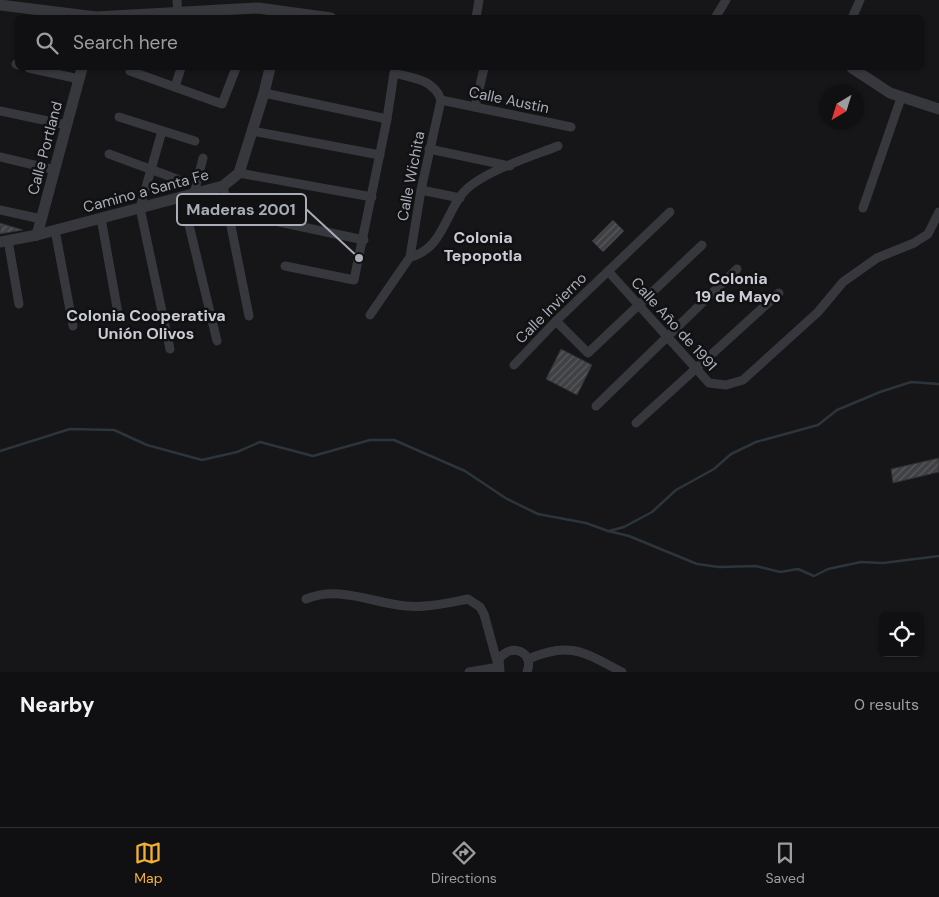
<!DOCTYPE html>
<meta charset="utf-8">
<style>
:root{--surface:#101012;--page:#19191b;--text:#f1f3f6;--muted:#9c9d9f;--line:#303032;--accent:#f2b134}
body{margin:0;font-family:"DM Sans",sans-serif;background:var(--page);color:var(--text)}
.controls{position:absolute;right:15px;bottom:15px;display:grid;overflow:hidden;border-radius:8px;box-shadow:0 1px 4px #0004}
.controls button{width:45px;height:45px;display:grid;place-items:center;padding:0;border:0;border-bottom:1px solid var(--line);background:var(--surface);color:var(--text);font:25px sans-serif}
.compass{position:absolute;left:819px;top:85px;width:45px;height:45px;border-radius:50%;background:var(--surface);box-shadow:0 1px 4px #0004;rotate:218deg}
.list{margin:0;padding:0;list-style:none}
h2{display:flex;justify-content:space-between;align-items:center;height:65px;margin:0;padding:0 20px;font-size:21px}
h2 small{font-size:16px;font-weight:400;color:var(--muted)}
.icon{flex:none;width:28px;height:28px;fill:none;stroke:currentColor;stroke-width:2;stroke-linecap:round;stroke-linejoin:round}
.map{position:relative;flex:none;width:939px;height:672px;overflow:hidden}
.search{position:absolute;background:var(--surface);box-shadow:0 1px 4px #0004;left:15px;right:15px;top:15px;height:55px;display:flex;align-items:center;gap:12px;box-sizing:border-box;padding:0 18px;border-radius:8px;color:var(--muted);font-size:19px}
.sheet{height:155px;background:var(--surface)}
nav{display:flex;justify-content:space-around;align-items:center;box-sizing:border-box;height:70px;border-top:1px solid var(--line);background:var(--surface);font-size:14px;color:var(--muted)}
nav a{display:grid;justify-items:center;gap:2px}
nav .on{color:var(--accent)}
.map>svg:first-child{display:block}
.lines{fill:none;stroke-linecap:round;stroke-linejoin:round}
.stream{stroke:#2c353c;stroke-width:2.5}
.building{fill:url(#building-hatch);stroke:#303034}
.minor{stroke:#37383d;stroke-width:9}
.tertiary{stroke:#37383d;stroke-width:11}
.labels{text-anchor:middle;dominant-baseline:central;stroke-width:5;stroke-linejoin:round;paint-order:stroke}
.street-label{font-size:15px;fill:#a8adb8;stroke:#111113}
.neighbourhood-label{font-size:16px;font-weight:bold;fill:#c9ccd4;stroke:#111113}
.leader{fill:none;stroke:#a8adb8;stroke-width:2}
.callout-dot{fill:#a8adb8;stroke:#111113;stroke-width:2}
.callout{fill:#111113;stroke:#a8adb8;stroke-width:2}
.callout-label{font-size:16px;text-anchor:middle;font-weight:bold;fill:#a8adb8}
</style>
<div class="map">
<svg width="939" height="672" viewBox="0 0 939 672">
<defs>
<pattern id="building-hatch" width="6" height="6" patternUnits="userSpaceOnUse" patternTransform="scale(1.25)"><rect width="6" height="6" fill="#404145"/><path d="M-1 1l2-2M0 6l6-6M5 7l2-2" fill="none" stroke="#595a5e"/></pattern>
</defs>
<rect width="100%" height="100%" fill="#161618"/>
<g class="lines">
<g class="stream">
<path d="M0,451L70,429L114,430L147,445L202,460L237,452L260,442L313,456L370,440H394L465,471L507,499L538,514L586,523L608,531L629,536L697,564L719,567L756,566L780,572L798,569L814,576L828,569L861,562L883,563L939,556"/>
<path d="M609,531L624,527L652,512L676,490L714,469L731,454L756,442L818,425L837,410L880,392L911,382L939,384"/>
</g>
</g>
<g class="building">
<path d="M613,220L624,231L603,252L592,241Z"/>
<path d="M0,223L23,230L0,234Z"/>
<path d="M561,349L592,365L577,395L546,379Z"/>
<path d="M939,458V472L893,483L891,469Z"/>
</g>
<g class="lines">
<g class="minor">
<path d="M177,0L178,17"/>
<path d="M476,18L479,0"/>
<path d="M715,18L726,0"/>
<path d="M852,18L860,0"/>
<path d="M16,64L18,65"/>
<path d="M29,68L79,79"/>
<path d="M130,71L222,104L236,68"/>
<path d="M175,87L181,68"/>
<path d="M264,93L387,119"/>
<path d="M441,100L571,127"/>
<path d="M475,107L484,68"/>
<path d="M0,111L67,125"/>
<path d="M119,117L195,141"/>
<path d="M162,131L140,208L170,349"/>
<path d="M252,131L380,155"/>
<path d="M429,149L510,166"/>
<path d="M109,154L177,179"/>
<path d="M0,157L55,170"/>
<path d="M239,173L372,197"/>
<path d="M223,186L249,316"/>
<path d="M421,190L460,198"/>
<path d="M194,193L203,158"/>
<path d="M182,196L217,341"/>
<path d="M863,208L901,98"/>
<path d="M0,210L41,219"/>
<path d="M101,218L118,313"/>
<path d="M265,219L364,240"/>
<path d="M55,230L73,326"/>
<path d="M8,240L19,304"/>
<path d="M410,257C441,250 445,216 462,194C478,173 533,156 558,146"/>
<path d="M285,266L354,280L387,119L394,73C412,78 434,79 441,100"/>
<path d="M608,271L709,383L726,385L743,380L818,312L843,282L877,258L914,243L928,234L939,212"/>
<path d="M370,315L410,257L421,190L441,100"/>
<path d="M556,321L588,353L702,245"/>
<path d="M514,365L556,321L670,212"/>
<path d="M596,406L737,269"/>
<path d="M636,423L779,293"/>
<path d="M306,599C339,585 372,603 406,606C426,608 447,603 468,599L480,607L484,614L498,665"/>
<path d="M528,659C571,641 583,652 622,672"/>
<path d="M469,672L499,667"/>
<path d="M500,672L499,659C511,642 535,652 527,672"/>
</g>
<g class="tertiary">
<path d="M0,5L96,17L258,8L331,18"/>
<path d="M852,68L890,93L939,109"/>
<path d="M37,235L82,68"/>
<path d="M0,242L37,235L223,186L239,173L264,93L270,68"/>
</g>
</g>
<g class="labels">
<g class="street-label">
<text transform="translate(509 100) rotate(12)">Calle Austin</text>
<text transform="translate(45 148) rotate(-75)">Calle Portland</text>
<text transform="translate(411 176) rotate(-79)">Calle Wichita</text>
<text transform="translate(146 191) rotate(-15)">Camino a Santa Fe</text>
<text transform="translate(551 308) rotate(-45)">Calle Invierno</text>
<text transform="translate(674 324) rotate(48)">Calle Año de 1991</text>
</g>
<g class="neighbourhood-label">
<text x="483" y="237">Colonia<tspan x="483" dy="18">Tepopotla</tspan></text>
<text x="738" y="278">Colonia<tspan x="738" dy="18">19 de Mayo</tspan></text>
<text x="146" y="315">Colonia Cooperativa<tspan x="146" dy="18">Unión Olivos</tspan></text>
</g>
</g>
<path class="leader" d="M359 258L306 209"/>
<circle class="callout-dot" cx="359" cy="258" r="5"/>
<rect class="callout" x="177" y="194" width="129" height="31" rx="5"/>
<g class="callout-label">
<text x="241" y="215">Maderas 2001</text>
</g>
</svg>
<div class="controls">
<button><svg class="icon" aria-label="locate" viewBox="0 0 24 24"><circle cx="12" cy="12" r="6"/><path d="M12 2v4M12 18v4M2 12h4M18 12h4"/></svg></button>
</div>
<svg class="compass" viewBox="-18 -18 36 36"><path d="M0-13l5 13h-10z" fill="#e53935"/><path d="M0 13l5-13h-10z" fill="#9c9d9f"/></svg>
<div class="search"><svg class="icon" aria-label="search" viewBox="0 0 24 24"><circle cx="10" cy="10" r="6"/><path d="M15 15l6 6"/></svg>Search here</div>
</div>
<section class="sheet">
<h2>Nearby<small>0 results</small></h2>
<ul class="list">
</ul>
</section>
<nav>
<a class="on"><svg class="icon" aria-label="map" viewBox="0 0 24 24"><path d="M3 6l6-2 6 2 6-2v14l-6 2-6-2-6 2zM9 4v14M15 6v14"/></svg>Map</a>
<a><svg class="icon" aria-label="directions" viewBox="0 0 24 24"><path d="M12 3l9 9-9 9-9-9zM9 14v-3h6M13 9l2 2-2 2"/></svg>Directions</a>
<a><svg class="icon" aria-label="saved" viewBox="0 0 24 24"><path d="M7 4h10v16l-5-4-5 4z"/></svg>Saved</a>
</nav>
